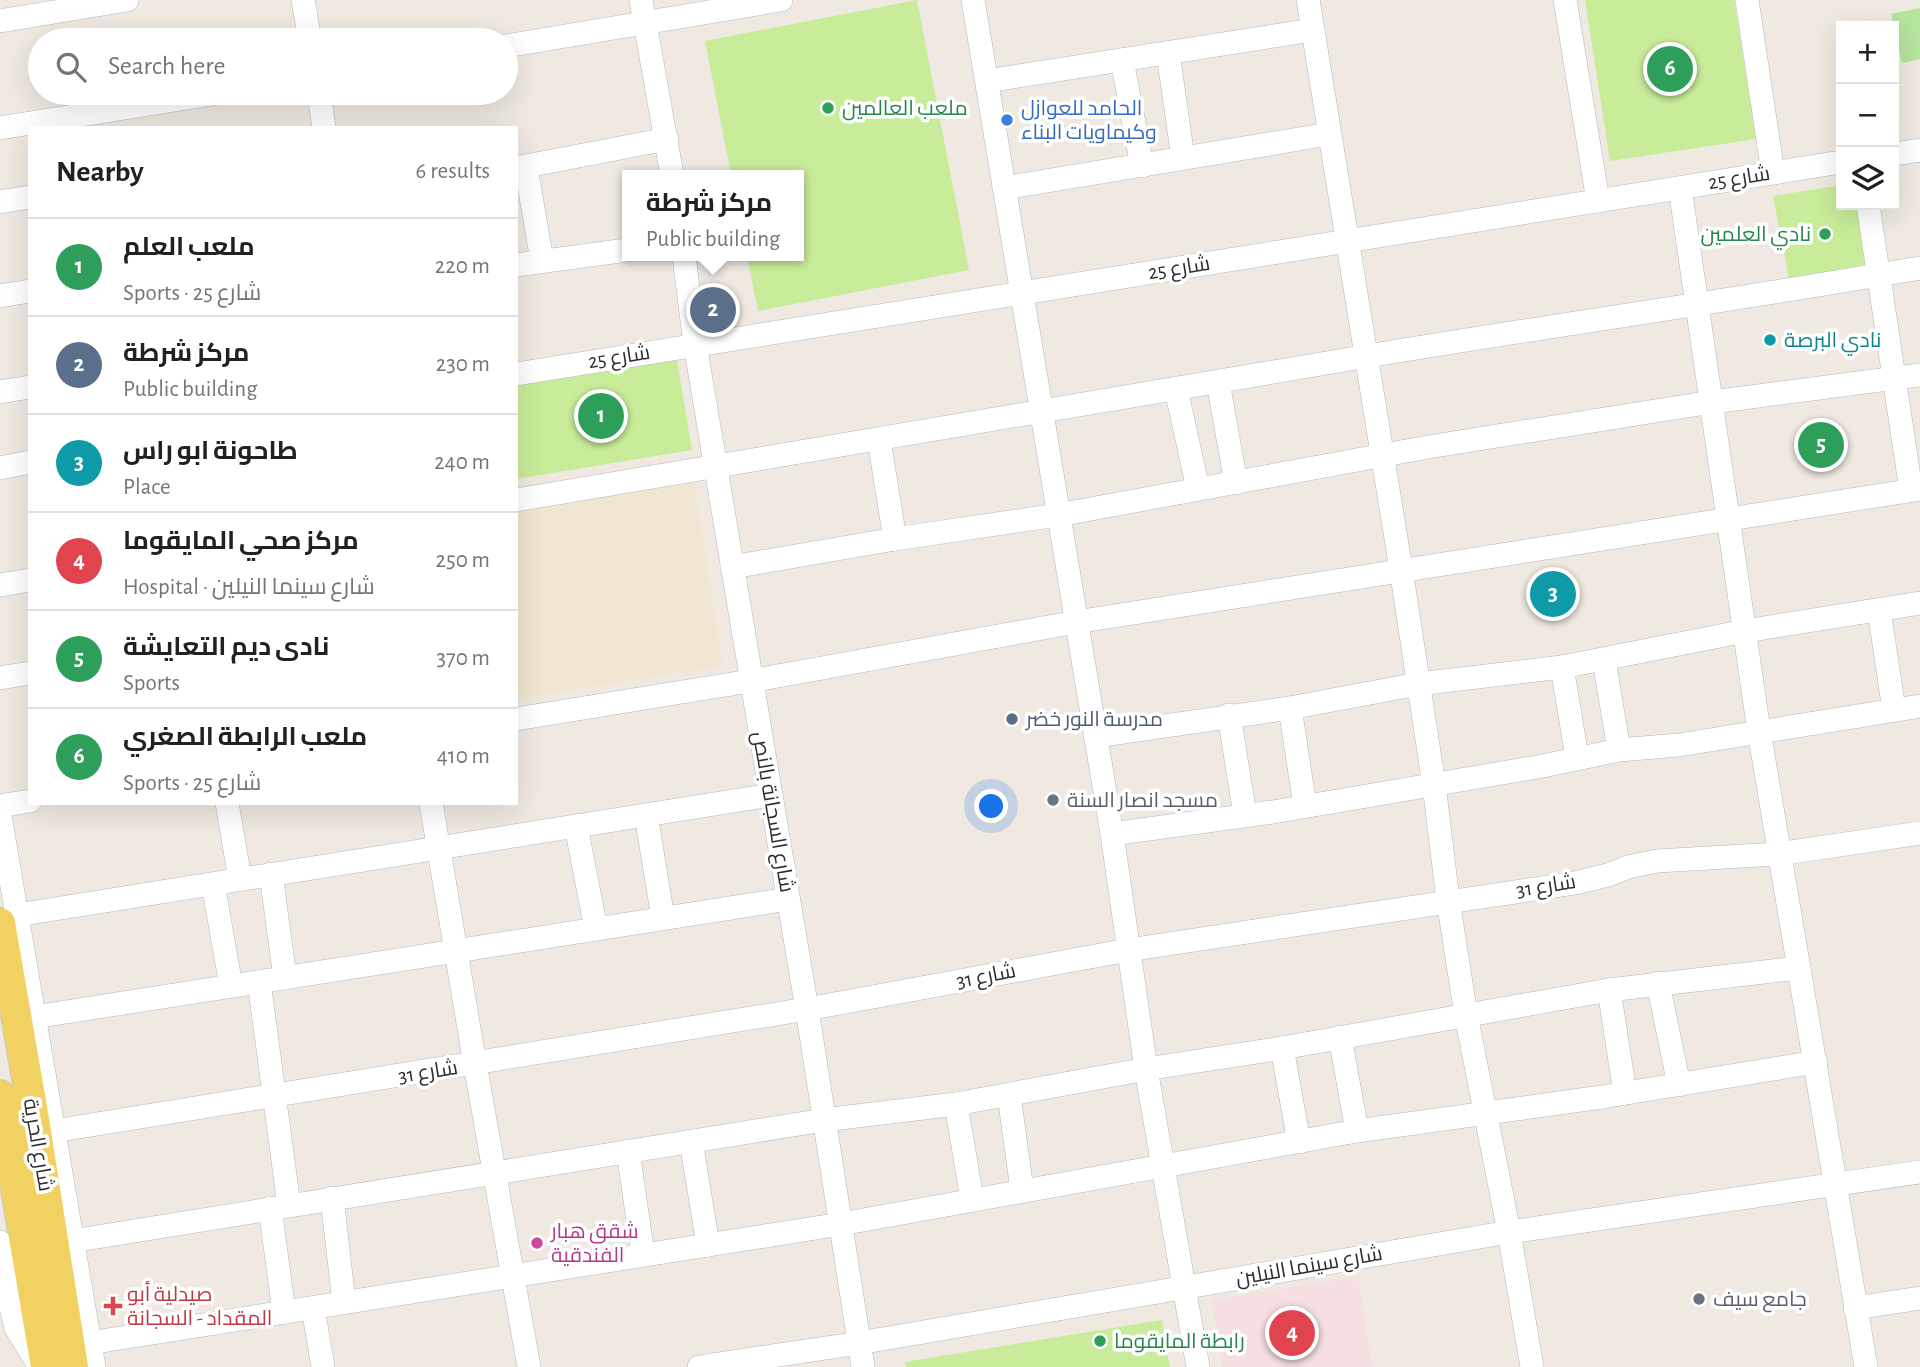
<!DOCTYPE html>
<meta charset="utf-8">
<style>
:root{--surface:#fff;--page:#f6f6f6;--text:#202124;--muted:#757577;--line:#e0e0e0;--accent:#2563eb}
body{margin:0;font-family:"Alegreya Sans",Cairo,sans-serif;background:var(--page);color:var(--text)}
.controls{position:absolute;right:21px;top:21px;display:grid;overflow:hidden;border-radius:0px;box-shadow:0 7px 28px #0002}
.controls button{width:63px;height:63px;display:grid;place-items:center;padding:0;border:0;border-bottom:2px solid var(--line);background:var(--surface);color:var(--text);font:35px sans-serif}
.you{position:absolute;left:992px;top:807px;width:24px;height:24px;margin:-18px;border:5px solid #fff;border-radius:50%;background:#1a73e8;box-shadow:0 0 0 10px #1a73e833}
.badge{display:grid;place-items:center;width:46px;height:46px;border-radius:50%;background:var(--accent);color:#fff;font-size:23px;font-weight:700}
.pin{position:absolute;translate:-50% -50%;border:4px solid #fff;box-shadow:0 2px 7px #0006}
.popup{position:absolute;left:622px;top:170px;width:182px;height:91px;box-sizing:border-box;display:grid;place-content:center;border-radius:0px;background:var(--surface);filter:drop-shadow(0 2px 5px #0005);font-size:23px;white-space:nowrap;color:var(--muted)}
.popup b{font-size:26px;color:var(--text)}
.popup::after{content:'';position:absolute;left:50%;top:100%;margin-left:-14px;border:14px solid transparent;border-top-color:var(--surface)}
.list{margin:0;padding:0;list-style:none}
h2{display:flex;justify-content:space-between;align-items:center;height:91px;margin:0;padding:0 28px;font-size:30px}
h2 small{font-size:23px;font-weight:400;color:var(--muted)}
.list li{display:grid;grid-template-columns:46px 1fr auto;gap:21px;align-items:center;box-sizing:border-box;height:98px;padding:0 28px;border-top:2px solid var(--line)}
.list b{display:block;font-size:26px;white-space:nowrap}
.list p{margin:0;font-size:23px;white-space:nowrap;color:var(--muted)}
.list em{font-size:23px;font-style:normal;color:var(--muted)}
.icon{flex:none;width:38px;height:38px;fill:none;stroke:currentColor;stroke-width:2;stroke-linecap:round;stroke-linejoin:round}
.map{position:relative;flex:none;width:1920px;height:1367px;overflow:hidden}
.search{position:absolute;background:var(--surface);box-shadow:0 7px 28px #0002;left:28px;top:28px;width:490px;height:77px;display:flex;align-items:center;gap:18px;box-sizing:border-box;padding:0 24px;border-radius:38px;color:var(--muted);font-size:26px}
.panel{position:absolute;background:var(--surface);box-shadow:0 7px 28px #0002;left:28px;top:126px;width:490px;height:679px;border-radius:0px}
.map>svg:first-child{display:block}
.education{fill:#f0e6d1}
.medical{fill:#f5dfe0}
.green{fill:#b6e59e}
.pitch{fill:#c9ec9a}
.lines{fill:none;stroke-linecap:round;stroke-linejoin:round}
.minor-casing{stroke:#b4b7c1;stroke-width:24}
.major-casing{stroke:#c9c9c9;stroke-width:32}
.minor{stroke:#fff;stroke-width:23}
.major{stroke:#f2d163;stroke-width:30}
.leisure-dot{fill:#2e9e5b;stroke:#fff;stroke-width:2.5}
.shop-dot{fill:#3f7fe0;stroke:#fff;stroke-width:2.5}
.culture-dot{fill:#0f9aa8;stroke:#fff;stroke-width:2.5}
.service-dot{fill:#5c6f8a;stroke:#fff;stroke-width:2.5}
.worship-dot{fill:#6b7280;stroke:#fff;stroke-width:2.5}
.hotel-dot{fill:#d1479c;stroke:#fff;stroke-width:2.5}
.health-dot{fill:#e0444e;stroke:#fff;stroke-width:2.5}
.labels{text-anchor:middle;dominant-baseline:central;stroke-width:7;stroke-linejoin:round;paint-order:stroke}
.leisure-label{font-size:21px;fill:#27864d;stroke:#fff;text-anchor:start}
.shop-label{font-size:21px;fill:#366cbe;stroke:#fff;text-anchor:start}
.street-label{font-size:21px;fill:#2e2e2e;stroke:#fff}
.culture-label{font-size:21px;fill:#0d838f;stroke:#fff;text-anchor:start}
.service-label{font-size:21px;fill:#4e5e75;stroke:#fff;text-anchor:start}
.worship-label{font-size:21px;fill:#5b616d;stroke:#fff;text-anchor:start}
.hotel-label{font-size:21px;fill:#b23c85;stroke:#fff;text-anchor:start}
.health-label{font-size:21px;fill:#be3a42;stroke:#fff;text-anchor:start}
</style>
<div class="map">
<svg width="1920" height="1367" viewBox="0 0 1920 1367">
<rect width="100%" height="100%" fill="#efe9e1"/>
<path class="education" d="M693,478L723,666L516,699V506Z"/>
<path class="medical" d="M1358,1277L1372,1367H1223L1212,1300Z"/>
<path class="green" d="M1920,8V59L1902,63L1891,14Z"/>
<g class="pitch">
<path d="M917,0L969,270L758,311L747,256H799V175H731L705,41Z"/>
<path d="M1585,0H1734L1756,139L1610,161Z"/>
<path d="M1841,185V205H1865L1874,263L1789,279L1773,196Z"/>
<path d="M676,355L692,450L516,479V381Z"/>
<path d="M1162,1320L1170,1367H906L905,1362Z"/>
</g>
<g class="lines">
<g class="minor-casing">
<g id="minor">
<path d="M303,0L310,40"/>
<path d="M641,0L672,175"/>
<path d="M973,0L1112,834L1146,1069L1198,1367"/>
<path d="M1308,0L1401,569L1434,785L1448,900L1466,1015L1509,1232L1532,1367"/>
<path d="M1565,0L1598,201"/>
<path d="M1747,0L1773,173"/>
<path d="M0,21L127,0"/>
<path d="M506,46L781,0"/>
<path d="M1168,53L1183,158"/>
<path d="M1122,60L1142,166"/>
<path d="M987,81L1312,30"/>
<path d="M319,93L324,128"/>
<path d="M0,128L218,93"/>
<path d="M1894,154L1920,150"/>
<path d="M526,167L542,261"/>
<path d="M516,168L667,139"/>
<path d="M1004,188L1329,134"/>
<path d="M1680,188L1759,731L1866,1367"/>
<path d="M0,202L30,197"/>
<path d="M1868,205L1911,490"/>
<path d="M684,256L695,344L807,1009L863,1367"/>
<path d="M516,265L627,250"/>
<path d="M0,296L30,291"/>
<path d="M516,374L1841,162"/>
<path d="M1218,382L1236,483"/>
<path d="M1176,389L1198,489"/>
<path d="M0,392L30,387"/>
<path d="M879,440L895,539"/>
<path d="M0,468L30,462"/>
<path d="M516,500C798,453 1080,405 1362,357C1548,326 1734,300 1920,268"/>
<path d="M732,567L895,539L1058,515L1428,447L1712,402L1920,375"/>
<path d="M0,585L30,580"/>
<path d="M1879,610L1894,710"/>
<path d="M1604,660L1619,750"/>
<path d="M1562,667L1577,757"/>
<path d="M0,678L30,673"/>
<path d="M1290,708L1305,806"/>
<path d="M1229,715L1245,815"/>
<path d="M516,719L750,681L1076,622L1920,489"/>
<path d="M1095,736L1290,708L1418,684L1562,667L1745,631L1920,603"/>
<path d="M227,803L240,879"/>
<path d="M431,803L475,1064L529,1367"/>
<path d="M0,806L30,801"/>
<path d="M646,815L663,918"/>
<path d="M0,816L94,1367"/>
<path d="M576,826L596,929"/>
<path d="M1112,834L1273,812L1543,766L1619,750L1679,745L1920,706"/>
<path d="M271,874L285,978"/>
<path d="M213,884L231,986"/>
<path d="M17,915L771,795"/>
<path d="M259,982L289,1205"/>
<path d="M1658,983L1679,1085"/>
<path d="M1609,990L1625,1093"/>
<path d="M34,1017L788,899"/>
<path d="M1340,1037L1357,1131"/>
<path d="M1282,1048L1299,1142"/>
<path d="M1009,1095L1022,1190"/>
<path d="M956,1104L972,1199"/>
<path d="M54,1131L807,1009L1128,950L1575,883L1608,875L1628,867L1657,861L1778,854L1920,833"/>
<path d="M691,1141L708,1245"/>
<path d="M628,1151L643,1255"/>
<path d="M332,1198L344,1302"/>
<path d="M270,1208L284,1312"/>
<path d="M72,1241L824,1120L956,1104L1146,1069L1282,1048L1609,990L1799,968"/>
<path d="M0,1242L9,1300L16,1328L40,1367"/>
<path d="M313,1308L323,1367"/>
<path d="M1855,1308L1920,1298"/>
<path d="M70,1346L841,1224L1357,1131L1602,1097L1816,1062"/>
<path d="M699,1367L859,1343L1509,1232L1920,1172"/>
</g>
</g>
<g class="major-casing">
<g id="major">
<path d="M0,923L34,1119L73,1367"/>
<path d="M0,1095L46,1367"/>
</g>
</g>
<use href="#minor" class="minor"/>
<use href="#major" class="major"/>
</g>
<g class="leisure-dot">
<circle cx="828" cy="108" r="7"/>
<circle cx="1825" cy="234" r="7"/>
<circle cx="1100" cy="1341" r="7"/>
</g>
<circle class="shop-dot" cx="1007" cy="120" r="7"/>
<circle class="culture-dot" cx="1770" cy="340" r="7"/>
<circle class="service-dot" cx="1012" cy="719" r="7"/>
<g class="worship-dot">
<circle cx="1053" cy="800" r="7"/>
<circle cx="1699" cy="1299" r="7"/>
</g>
<circle class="hotel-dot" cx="537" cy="1243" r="7"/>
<path class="health-dot" d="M109.5 1295.5h7v7h7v7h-7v7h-7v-7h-7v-7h7z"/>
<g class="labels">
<g class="leisure-label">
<text x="842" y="108">ملعب العالمين</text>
<text x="1811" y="234" text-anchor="end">نادي العلمين</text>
<text x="1114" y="1341">رابطة المايقوما</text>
</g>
<g class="shop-label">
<text x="1021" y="108">الحامد للعوازل<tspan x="1021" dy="24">وكيماويات البناء</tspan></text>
</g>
<g class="street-label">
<text transform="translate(1739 178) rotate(-9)">شارع 25</text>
<text transform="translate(1179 268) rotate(-9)">شارع 25</text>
<text transform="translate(619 357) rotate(-9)">شارع 25</text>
<text transform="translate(773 812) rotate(80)">شارع السجانة بالنص</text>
<text transform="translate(1546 886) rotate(-9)">شارع 31</text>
<text transform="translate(986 976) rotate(-11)">شارع 31</text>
<text transform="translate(428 1072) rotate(-9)">شارع 31</text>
<text transform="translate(38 1145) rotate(80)">شارع الحرية</text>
<text transform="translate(1309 1266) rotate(-10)">شارع سينما النيلين</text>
</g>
<g class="culture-label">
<text x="1784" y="340">نادي البرصة</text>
</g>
<g class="service-label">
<text x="1026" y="719">مدرسة النور خضر</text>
</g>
<g class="worship-label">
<text x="1067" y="800">مسجد انصار السنة</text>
<text x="1713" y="1299">جامع سيف</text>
</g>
<g class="hotel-label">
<text x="551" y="1231">شقق هبار<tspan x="551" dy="24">الفندقية</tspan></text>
</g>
<g class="health-label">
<text x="127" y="1294">صيدلية أبو<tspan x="127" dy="24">المقداد - السجانة</tspan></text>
</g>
</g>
</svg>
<div class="controls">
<button>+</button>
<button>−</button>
<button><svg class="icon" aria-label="layers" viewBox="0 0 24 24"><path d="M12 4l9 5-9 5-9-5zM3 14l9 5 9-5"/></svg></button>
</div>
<div class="you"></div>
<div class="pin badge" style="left:601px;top:416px;background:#2e9e5b">1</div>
<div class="pin badge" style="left:713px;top:310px;background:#5c6f8a">2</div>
<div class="popup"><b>مركز شرطة</b>Public building</div>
<div class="pin badge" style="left:1553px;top:594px;background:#0f9aa8">3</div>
<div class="pin badge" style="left:1292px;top:1333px;background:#e0444e">4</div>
<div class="pin badge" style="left:1821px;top:445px;background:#2e9e5b">5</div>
<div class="pin badge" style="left:1670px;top:69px;background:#2e9e5b">6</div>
<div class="search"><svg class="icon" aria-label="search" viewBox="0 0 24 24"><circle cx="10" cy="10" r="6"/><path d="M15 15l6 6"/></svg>Search here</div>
<section class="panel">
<h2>Nearby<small>6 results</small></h2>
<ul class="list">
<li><span class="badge" style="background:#2e9e5b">1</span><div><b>ملعب العلم</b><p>Sports · شارع 25</p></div><em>220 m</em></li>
<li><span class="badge" style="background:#5c6f8a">2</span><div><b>مركز شرطة</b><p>Public building</p></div><em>230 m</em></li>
<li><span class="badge" style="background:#0f9aa8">3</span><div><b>طاحونة ابو راس</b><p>Place</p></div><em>240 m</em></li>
<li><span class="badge" style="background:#e0444e">4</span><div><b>مركز صحي المايقوما</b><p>Hospital · شارع سينما النيلين</p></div><em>250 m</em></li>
<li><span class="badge" style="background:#2e9e5b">5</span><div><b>نادى ديم التعايشة</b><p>Sports</p></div><em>370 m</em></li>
<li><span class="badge" style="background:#2e9e5b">6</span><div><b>ملعب الرابطة الصغري</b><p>Sports · شارع 25</p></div><em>410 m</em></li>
</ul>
</section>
</div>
